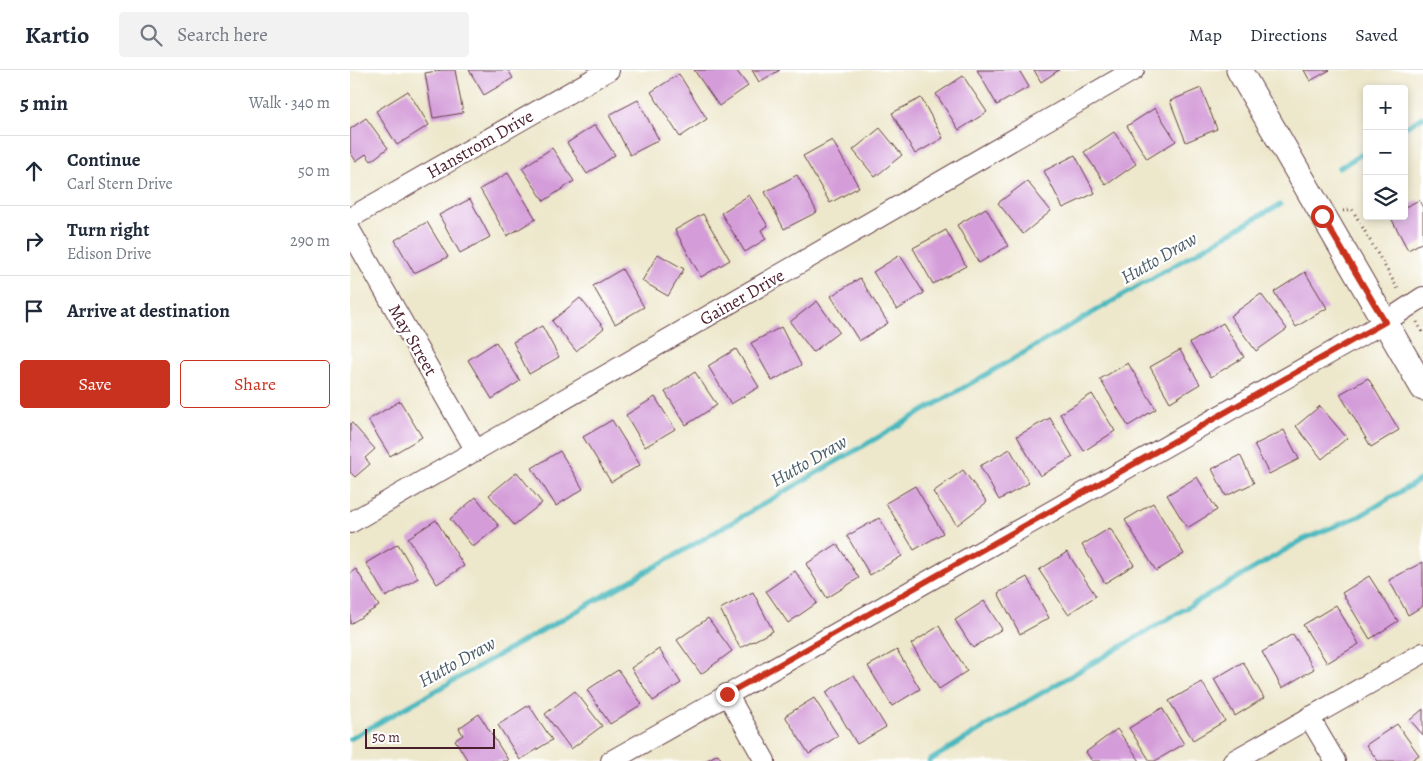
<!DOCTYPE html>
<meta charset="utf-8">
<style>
:root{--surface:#fff;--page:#f2f2f3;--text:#1f2937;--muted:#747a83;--line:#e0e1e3;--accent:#c8321e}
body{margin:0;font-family:Alegreya,serif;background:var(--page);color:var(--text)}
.controls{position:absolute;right:15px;top:15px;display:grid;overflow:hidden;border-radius:5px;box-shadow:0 2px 8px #0003}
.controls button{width:45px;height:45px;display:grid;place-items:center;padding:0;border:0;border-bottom:1px solid var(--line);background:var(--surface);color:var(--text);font:25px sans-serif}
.scale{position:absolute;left:15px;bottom:12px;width:130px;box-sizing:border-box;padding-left:5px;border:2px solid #4a1f2b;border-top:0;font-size:14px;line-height:18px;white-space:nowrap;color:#4a1f2b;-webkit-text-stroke:4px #fff;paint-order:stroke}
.stop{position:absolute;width:15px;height:15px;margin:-11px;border:4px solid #c8321e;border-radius:50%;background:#fff}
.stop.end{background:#c8321e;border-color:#fff;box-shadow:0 1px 5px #0008}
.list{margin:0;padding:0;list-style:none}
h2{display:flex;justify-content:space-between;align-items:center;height:65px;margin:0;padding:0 20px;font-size:21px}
h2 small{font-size:16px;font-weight:400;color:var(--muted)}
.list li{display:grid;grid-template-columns:32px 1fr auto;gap:15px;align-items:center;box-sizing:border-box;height:70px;padding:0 20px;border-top:1px solid var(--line)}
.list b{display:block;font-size:19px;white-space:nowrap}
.list p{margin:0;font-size:16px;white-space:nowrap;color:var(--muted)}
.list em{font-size:16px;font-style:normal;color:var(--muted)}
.actions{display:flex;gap:10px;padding:15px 20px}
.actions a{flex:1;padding:11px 0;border:1px solid var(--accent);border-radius:5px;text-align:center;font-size:18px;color:var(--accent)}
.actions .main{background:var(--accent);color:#fff}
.icon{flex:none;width:28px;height:28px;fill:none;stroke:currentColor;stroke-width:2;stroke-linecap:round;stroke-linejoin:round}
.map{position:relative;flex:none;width:1073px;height:691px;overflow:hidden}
header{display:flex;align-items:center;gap:30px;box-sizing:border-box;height:70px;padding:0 25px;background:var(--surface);border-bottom:1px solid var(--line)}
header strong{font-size:24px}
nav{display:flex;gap:28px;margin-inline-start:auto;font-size:18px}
.search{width:350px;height:45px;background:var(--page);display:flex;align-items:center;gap:12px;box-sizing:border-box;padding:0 18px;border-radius:5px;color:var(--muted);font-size:19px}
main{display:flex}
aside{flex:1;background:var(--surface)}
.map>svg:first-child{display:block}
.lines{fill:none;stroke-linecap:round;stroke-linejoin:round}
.stream{stroke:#49b8be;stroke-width:5}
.building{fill:#d49dd9}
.minor-casing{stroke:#623d43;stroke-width:22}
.tertiary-casing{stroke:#623d43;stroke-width:27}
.path{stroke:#623d43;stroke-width:3;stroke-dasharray:1 4;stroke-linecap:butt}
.minor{stroke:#fff;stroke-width:20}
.tertiary{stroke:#fff;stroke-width:25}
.route{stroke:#c8321e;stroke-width:6}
.labels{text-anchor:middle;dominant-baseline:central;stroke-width:4.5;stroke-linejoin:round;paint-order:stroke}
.street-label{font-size:18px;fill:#4a1f2b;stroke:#fff}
.water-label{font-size:19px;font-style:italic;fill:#4a5c66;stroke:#fff}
</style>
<header>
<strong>Kartio</strong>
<div class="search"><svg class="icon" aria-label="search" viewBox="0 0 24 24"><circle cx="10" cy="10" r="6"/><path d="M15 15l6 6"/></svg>Search here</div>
<nav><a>Map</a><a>Directions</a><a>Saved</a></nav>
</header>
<main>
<aside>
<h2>5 min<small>Walk · 340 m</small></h2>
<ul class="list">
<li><svg class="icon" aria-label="ahead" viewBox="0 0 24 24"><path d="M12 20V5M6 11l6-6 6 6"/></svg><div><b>Continue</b><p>Carl Stern Drive</p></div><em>50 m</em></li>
<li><svg class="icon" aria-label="right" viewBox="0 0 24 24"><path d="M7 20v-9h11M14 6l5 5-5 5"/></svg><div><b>Turn right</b><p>Edison Drive</p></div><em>290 m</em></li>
<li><svg class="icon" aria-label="arrive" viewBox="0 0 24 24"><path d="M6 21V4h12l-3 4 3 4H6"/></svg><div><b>Arrive at destination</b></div></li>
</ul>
<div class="actions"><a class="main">Save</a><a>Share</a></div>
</aside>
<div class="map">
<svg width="1073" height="691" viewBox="0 0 1073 691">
<rect width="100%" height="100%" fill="#fff"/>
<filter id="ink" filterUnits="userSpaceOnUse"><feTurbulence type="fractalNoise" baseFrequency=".02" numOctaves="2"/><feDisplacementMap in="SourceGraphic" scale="10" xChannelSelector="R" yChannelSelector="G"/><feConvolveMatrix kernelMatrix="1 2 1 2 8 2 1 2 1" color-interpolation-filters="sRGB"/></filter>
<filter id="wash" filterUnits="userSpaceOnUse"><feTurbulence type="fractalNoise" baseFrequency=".0096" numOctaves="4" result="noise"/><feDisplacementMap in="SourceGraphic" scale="20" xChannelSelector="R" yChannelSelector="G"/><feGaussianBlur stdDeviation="1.12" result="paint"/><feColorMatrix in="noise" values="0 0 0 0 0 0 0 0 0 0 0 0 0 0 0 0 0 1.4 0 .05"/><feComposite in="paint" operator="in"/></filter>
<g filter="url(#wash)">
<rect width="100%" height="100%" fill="#ede7cb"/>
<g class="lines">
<g class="stream">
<path d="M1054,58L1073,47"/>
<path d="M989,98L1017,81"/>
<path d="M0,669L317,490L916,142L930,135"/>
<path d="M579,691L649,648L954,469L1010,446L1073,408"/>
</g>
</g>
<g id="blocks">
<g class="building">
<path d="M92,0H105L113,43L83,48L75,3Z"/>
<path d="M119,0H158L163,8L134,25Z"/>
<path d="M344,0H386L398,16L369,36Z"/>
<path d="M402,0H430L409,12Z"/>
<path d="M627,0H669L679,17L647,35Z"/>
<path d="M684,0H709L691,12Z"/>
<path d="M954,0H980L960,11Z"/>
<path d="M329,4L357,49L330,67L301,22Z"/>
<path d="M613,6L637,42L609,60L586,24Z"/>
<path d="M851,18L867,59L836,72L820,31Z"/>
<path d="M58,21L79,55L47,75L26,41Z"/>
<path d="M571,28L593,68L565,84L542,43Z"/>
<path d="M288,30L309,70L280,85L259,45Z"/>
<path d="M805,38L826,71L797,89L777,56Z"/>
<path d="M16,48L38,78L21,91L16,84L6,91L0,82V59Z"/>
<path d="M245,55L265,85L237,104L217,73Z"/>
<path d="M530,58L552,85L525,107L503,80Z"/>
<path d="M764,62L786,94L756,115L734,82Z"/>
<path d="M482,70L509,117L480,133L453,86Z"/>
<path d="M202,78L224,111L194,131L172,98Z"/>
<path d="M725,85L745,123L713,138L694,101Z"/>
<path d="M158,103L186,149L157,166L130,119Z"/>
<path d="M447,105L467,142L434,159L415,122Z"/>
<path d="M677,111L701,141L673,164L648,133Z"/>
<path d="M399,125L418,156L411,160L416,169L395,182L371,143Z"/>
<path d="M120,129L140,167L110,183L89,145Z"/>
<path d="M1069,130L1073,138V172L1058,180L1040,146H1054V138Z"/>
<path d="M636,138L658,176L629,193L607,155Z"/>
<path d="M353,144L380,190L351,207L325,160Z"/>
<path d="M77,152L98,187L64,203L45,170Z"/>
<path d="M596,160L616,196L583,214L563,178Z"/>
<path d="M308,184L334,199L318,226L292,211Z"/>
<path d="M550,185L574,223L547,240L523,202Z"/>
<path d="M272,199L294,237L265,254L243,216Z"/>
<path d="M955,202L977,238L946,257L924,222Z"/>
<path d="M510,208L538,253L509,271L481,226Z"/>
<path d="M911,224L937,259L906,281L880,246Z"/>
<path d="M230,228L254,258L226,281L202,251Z"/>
<path d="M467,231L489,262L463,282L440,252Z"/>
<path d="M873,253L894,287L861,307L840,273Z"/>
<path d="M192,256L209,287L179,304L163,272Z"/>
<path d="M431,257L451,295L422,311L401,273Z"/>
<path d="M146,272L170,311L142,329L118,290Z"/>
<path d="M386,279L409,317L381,334L358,296Z"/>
<path d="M830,280L850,314L820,332L800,297Z"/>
<path d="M778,293L806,339L778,356L750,309Z"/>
<path d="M345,302L367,335L336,355L315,322Z"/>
<path d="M1018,308L1049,360L1021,377L990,324Z"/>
<path d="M742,324L765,361L734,381L710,344Z"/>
<path d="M305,327L325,359L295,377L276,345Z"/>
<path d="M50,331L72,367L40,386L18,350Z"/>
<path d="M970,336L997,368L972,389L946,356Z"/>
<path d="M700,348L723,387L690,406L667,366Z"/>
<path d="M262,350L290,395L261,412L233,367Z"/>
<path d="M2,353L25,379L15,388L20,394L5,407L0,402V354Z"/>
<path d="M934,360L949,389L919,404L904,375Z"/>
<path d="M660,379L679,413L649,430L630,396Z"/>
<path d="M210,381L233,419L206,436L182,398Z"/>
<path d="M890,385L904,413L876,426L862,399Z"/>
<path d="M613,400L637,432L607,455L583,422Z"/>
<path d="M167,402L192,433L164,455L139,425Z"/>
<path d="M847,407L867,440L837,458L817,425Z"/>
<path d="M565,416L593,463L564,480L536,433Z"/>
<path d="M126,427L149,456L123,477L100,449Z"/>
<path d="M803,433L834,484L806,501L775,450Z"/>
<path d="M529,448L552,486L520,505L497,466Z"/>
<path d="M86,450L114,496L87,514L58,468Z"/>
<path d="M760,458L784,495L755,513L732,475Z"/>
<path d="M48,474L68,508L36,527L16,493Z"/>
<path d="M487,474L509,508L477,528L456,494Z"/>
<path d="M717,482L746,526L718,544L689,500Z"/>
<path d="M1073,492V536L1058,545L1039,510Z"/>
<path d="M6,499L29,536L0,554V503Z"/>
<path d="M445,501L467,533L438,553L416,521Z"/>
<path d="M1019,506L1048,551L1020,569L992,523Z"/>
<path d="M677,507L699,548L670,564L648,523Z"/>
<path d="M403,522L423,561L390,578L370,539Z"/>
<path d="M634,531L652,559L623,578L605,550Z"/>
<path d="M986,535L1009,574L977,593L953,555Z"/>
<path d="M358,548L382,581L351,604L327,570Z"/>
<path d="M589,556L617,601L589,619L561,574Z"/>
<path d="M943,564L964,599L932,618L912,582Z"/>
<path d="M309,579L331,613L303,631L281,598Z"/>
<path d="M547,580L570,619L542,636L518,596Z"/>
<path d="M893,592L914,628L885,646L864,609Z"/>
<path d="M268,600L292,634L260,654L237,620Z"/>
<path d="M504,605L536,657L507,674L476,622Z"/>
<path d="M852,612L875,651L843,670L819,631Z"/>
<path d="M225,621L252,656L221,679L195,644Z"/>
<path d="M464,628L488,666L459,684L435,646Z"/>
<path d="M179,635L202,670L170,690L148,655Z"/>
<path d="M812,638L834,674L805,691H800L779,658Z"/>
<path d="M1073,639V665L1060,650Z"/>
<path d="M129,644L158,690L157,691H118L105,670L113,665L109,658Z"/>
<path d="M1047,654L1069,685L1060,691H1028L1016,675Z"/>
<path d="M767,659L790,691H742L736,682Z"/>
<path d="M368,684L372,691H355Z"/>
</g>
</g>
</g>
<g filter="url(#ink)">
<use href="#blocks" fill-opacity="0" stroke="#623d43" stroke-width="1"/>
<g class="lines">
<g class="minor-casing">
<g id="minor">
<path d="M0,148L259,0"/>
<path d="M0,160L126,381"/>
<path d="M0,453L784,0"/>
<path d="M377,624L415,691"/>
<path d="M959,647L985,691"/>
<path d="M261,691L1035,252L1073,227"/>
<path d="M883,691L1073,583"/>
</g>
</g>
<g class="tertiary-casing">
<path id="tertiary" d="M889,0L1073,318"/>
</g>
<g class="path">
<path d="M993,141L1002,139L1049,221"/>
<path d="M1067,252L1073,263"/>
</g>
<use href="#minor" class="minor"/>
<use href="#tertiary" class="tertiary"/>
</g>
</g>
<g class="lines" filter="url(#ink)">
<path class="route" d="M377,624L1035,252L972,146"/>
</g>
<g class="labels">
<g class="street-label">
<text transform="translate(130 74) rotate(-30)">Hanstrom Drive</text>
<text transform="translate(392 227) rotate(-30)">Gainer Drive</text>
<text transform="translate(63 270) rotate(60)">May Street</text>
</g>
<g class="water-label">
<text transform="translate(809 188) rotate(-30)">Hutto Draw</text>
<text transform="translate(459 391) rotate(-30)">Hutto Draw</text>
<text transform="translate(107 592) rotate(-29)">Hutto Draw</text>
</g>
</g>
</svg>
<div class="controls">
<button>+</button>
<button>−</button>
<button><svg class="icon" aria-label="layers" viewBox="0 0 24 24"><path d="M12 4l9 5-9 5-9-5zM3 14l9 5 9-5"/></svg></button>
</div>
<div class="scale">50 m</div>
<div class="stop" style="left:972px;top:146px"></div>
<div class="stop end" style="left:377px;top:624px"></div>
</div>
</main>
